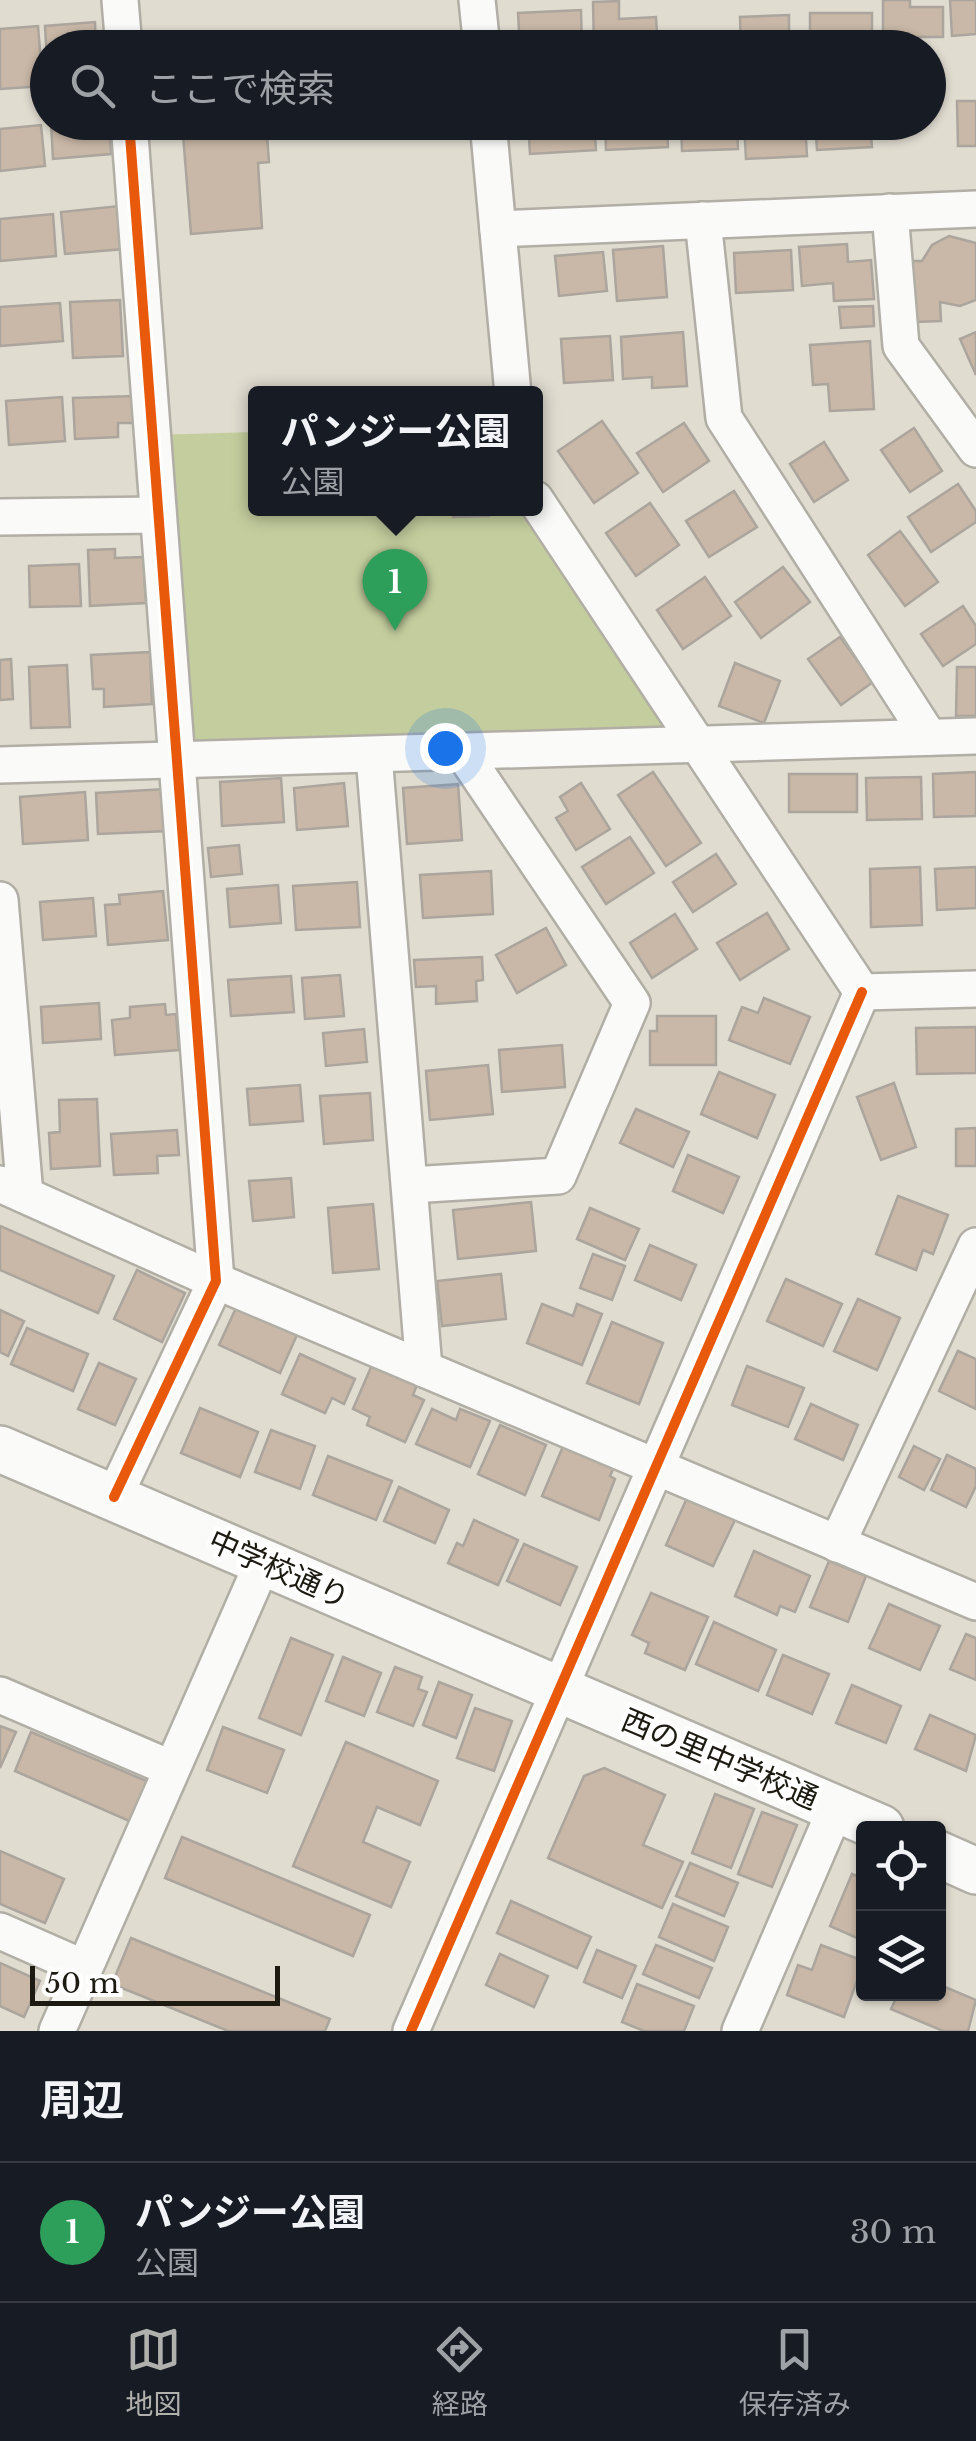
<!DOCTYPE html>
<html lang="ja">
<meta charset="utf-8">
<style>
:root{--surface:#171b24;--page:#20242c;--text:#f1f3f6;--muted:#9ea1a6;--line:#363941;--accent:#b0b0ad}
body{margin:0;font-family:"Libre Baskerville","Noto Sans JP",serif;background:var(--page);color:var(--text)}
.controls{position:absolute;right:30px;bottom:30px;display:grid;overflow:hidden;border-radius:10px;box-shadow:0 2px 8px #0004}
.controls button{width:90px;height:90px;display:grid;place-items:center;padding:0;border:0;border-bottom:2px solid var(--line);background:var(--surface);color:var(--text);font:50px sans-serif}
.scale{position:absolute;left:30px;bottom:25px;width:250px;box-sizing:border-box;padding-left:10px;border:5px solid #1d1a12;border-top:0;font-size:28px;line-height:35px;white-space:nowrap;color:#1d1a12;-webkit-text-stroke:8px #fff;paint-order:stroke}
.you{position:absolute;left:445px;top:748px;width:35px;height:35px;margin:-25px;border:8px solid #fff;border-radius:50%;background:#1a73e8;box-shadow:0 0 0 15px #1a73e833}
.badge{display:grid;place-items:center;width:65px;height:65px;border-radius:50%;background:var(--accent);color:#fff;font-size:32px;font-weight:700}
.pin{position:absolute;translate:-50% -82px;filter:drop-shadow(0 2px 5px #0008)}
.pin::after{content:'';position:absolute;top:52px;width:35px;height:30px;background:inherit;clip-path:polygon(0 0,100% 0,50% 100%)}
.popup{position:absolute;left:248px;top:386px;width:295px;height:130px;box-sizing:border-box;display:grid;place-content:center;border-radius:10px;background:var(--surface);filter:drop-shadow(0 2px 8px #0005);font-size:32px;white-space:nowrap;color:var(--muted)}
.popup b{font-size:38px;color:var(--text)}
.popup::after{content:'';position:absolute;left:50%;top:100%;margin-left:-20px;border:20px solid transparent;border-top-color:var(--surface)}
.list{margin:0;padding:0;list-style:none}
h2{display:flex;justify-content:space-between;align-items:center;height:130px;margin:0;padding:0 40px;font-size:42px}
h2 small{font-size:32px;font-weight:400;color:var(--muted)}
.list li{display:grid;grid-template-columns:65px 1fr auto;gap:30px;align-items:center;box-sizing:border-box;height:140px;padding:0 40px;border-top:2px solid var(--line)}
.list b{display:block;font-size:38px;white-space:nowrap}
.list p{margin:0;font-size:32px;white-space:nowrap;color:var(--muted)}
.list em{font-size:32px;font-style:normal;color:var(--muted)}
.icon{flex:none;width:55px;height:55px;fill:none;stroke:currentColor;stroke-width:2;stroke-linecap:round;stroke-linejoin:round}
.map{position:relative;flex:none;width:976px;height:2031px;overflow:hidden}
.search{position:absolute;background:var(--surface);box-shadow:0 2px 8px #0004;left:30px;right:30px;top:30px;height:110px;display:flex;align-items:center;gap:25px;box-sizing:border-box;padding:0 35px;border-radius:55px;color:var(--muted);font-size:38px}
.sheet{height:270px;background:var(--surface)}
nav{display:flex;justify-content:space-around;align-items:center;box-sizing:border-box;height:140px;border-top:2px solid var(--line);background:var(--surface);font-size:28px;color:var(--muted)}
nav a{display:grid;justify-items:center;gap:5px}
nav .on{color:var(--accent)}
.map>svg:first-child{display:block}
.green{fill:#c3cd9d}
.building{fill:#c9b8a7;stroke:#aba59d;stroke-width:2.5}
.lines{fill:none;stroke-linecap:round;stroke-linejoin:round}
.minor-casing{stroke:#b1aea5;stroke-width:40}
.tertiary-casing{stroke:#b1aea5;stroke-width:50}
.minor{stroke:#fafaf8;stroke-width:35}
.tertiary{stroke:#fafaf8;stroke-width:45}
.cycleway-casing{stroke:#fff;stroke-width:16}
.cycleway{stroke:#e8590c;stroke-width:10}
.labels{text-anchor:middle;dominant-baseline:central;stroke-width:9;stroke-linejoin:round;paint-order:stroke}
.street-label{font-size:30px;fill:#1d1a12;stroke:#fff}
</style>
<div class="map">
<svg width="976" height="2031" viewBox="0 0 976 2031">
<rect width="100%" height="100%" fill="#e0dcd0"/>
<path class="green" d="M255,432V508H535L698,747L178,762L152,435Z"/>
<g class="building">
<path d="M883,0H910V7H943V37H919L920,48H883Z"/>
<path d="M950,0H976V34L952,36Z"/>
<path d="M619,1V19L656,17L658,48H594L593,2Z"/>
<path d="M581,10L582,48H520L518,13Z"/>
<rect x="810" y="13" width="62" height="35"/>
<path d="M789,15V48H741L740,17Z"/>
<path d="M95,22L96,48H48L47,60L45,26Z"/>
<path d="M38,26L43,86L0,89V29Z"/>
<path d="M957,101H976V146H958Z"/>
<path d="M51,122H109L111,154L53,159Z"/>
<path d="M182,122H266L269,162L258,163L262,228L191,234Z"/>
<path d="M528,122H594L596,150L530,154Z"/>
<path d="M605,122H667L668,147L606,150Z"/>
<path d="M681,122H737L738,149L682,151Z"/>
<path d="M744,122H805L807,156L746,159Z"/>
<path d="M815,122H870L872,147L817,150Z"/>
<path d="M41,125L45,166L0,171V129Z"/>
<path d="M119,206L124,249L65,254L61,212Z"/>
<path d="M53,214L56,256L0,261V219Z"/>
<path d="M949,236L976,243V300L960,306L940,302L941,321L915,322L912,261H922L932,245Z"/>
<path d="M847,244L848,262L871,260L874,299L834,301L833,283L802,286L799,247Z"/>
<path d="M663,246L667,297L617,301L613,250Z"/>
<path d="M791,250L793,290L736,293L734,253Z"/>
<path d="M603,252L607,291L559,296L555,256Z"/>
<path d="M120,300L123,356L73,358L70,302Z"/>
<path d="M60,303L63,341L0,346V307Z"/>
<path d="M873,306L874,326L841,328L839,307Z"/>
<path d="M683,332L687,386L652,388V377L623,379L621,337Z"/>
<path d="M976,332V375L960,339Z"/>
<path d="M610,336L613,380L564,383L561,339Z"/>
<path d="M870,341L874,409L830,411L828,384L813,385L810,345Z"/>
<path d="M134,396L135,423H118V437L75,439L73,398Z"/>
<path d="M62,397L65,441L9,445L6,401Z"/>
<path d="M602,421L638,473L594,503L558,451Z"/>
<path d="M684,423L709,461L663,492L637,453Z"/>
<path d="M914,428L942,471L910,492L881,450Z"/>
<path d="M824,442L848,480L814,502L790,464Z"/>
<path d="M958,484L976,511V522L931,552L908,517Z"/>
<path d="M734,491L757,527L709,557L686,521Z"/>
<path d="M650,503L679,545L636,576L606,533Z"/>
<path d="M452,508H489V516L453,517Z"/>
<path d="M900,531L938,582L905,606L868,555Z"/>
<path d="M115,549V558L143,557L146,603L90,606L88,550Z"/>
<path d="M79,564L81,606L30,607L29,566Z"/>
<path d="M783,567L810,602L761,638L735,602Z"/>
<path d="M705,577L731,616L683,649L657,610Z"/>
<path d="M963,606L976,626V644L943,666L921,634Z"/>
<path d="M840,637L873,682L841,705L808,659Z"/>
<path d="M150,652L152,704L104,707V689H93L91,655Z"/>
<path d="M11,659L13,699L0,700V660Z"/>
<path d="M735,663L780,681L764,723L719,706Z"/>
<path d="M67,665L70,727L31,728L29,667Z"/>
<path d="M957,667H976V716H956Z"/>
<path d="M653,772L701,843L666,866L618,795Z"/>
<path d="M976,772V816L934,817L933,774Z"/>
<rect x="789" y="774" width="68" height="38"/>
<path d="M921,777L922,819L867,820L866,778Z"/>
<path d="M281,778L284,822L222,826L220,782Z"/>
<path d="M344,783L348,826L297,830L294,788Z"/>
<path d="M581,783L610,829L576,850L556,818L568,811L560,797Z"/>
<path d="M458,784L462,840L407,844L403,788Z"/>
<path d="M166,789L168,831L98,834L96,793Z"/>
<path d="M85,792L88,840L23,844L20,797Z"/>
<path d="M630,837L654,873L606,904L582,867Z"/>
<path d="M239,845L242,874L211,877L208,848Z"/>
<path d="M716,854L736,884L693,912L673,882Z"/>
<path d="M920,867L922,925L871,927L870,869Z"/>
<path d="M976,867V908L937,910L935,869Z"/>
<path d="M491,871L493,914L423,918L420,875Z"/>
<path d="M357,882L360,927L296,930L293,886Z"/>
<path d="M278,885L281,923L230,927L227,889Z"/>
<path d="M163,891L168,940L108,945L105,905L120,904L119,895Z"/>
<path d="M93,898L96,936L43,940L40,902Z"/>
<path d="M767,913L789,949L740,980L717,943Z"/>
<path d="M675,914L697,949L652,978L630,943Z"/>
<path d="M546,928L566,965L517,993L496,955Z"/>
<path d="M482,957L483,980L476,981L477,1001L436,1004V986L416,987L414,960Z"/>
<path d="M340,975L344,1016L305,1019L302,978Z"/>
<path d="M291,976L294,1012L231,1016L228,980Z"/>
<path d="M764,998L810,1017L790,1064L729,1040L742,1007L758,1013Z"/>
<path d="M99,1003L101,1039L43,1043L41,1007Z"/>
<path d="M165,1004L166,1015L176,1014L179,1050L115,1055L112,1020L130,1018V1007Z"/>
<path d="M657,1016H716V1065H650V1031H657Z"/>
<path d="M976,1027V1073L917,1074L916,1028Z"/>
<path d="M364,1029L367,1062L326,1066L323,1033Z"/>
<path d="M562,1045L565,1087L502,1092L499,1050Z"/>
<path d="M488,1065L493,1114L430,1120L426,1071Z"/>
<path d="M719,1072L775,1095L757,1138L701,1114Z"/>
<path d="M894,1083L916,1147L881,1160L857,1097Z"/>
<path d="M300,1085L303,1121L250,1125L247,1089Z"/>
<path d="M370,1093L373,1140L324,1144L320,1096Z"/>
<path d="M97,1099L100,1166L51,1169L49,1133L60,1132L59,1100Z"/>
<path d="M636,1109L689,1132L673,1167L620,1143Z"/>
<path d="M976,1128V1166H956V1129Z"/>
<path d="M177,1130L179,1155L157,1156L158,1173L114,1175L111,1134Z"/>
<path d="M688,1155L739,1177L723,1213L673,1191Z"/>
<path d="M291,1178L294,1217L253,1221L249,1181Z"/>
<path d="M898,1196L948,1215L933,1254L923,1250L916,1270L876,1254Z"/>
<path d="M531,1202L536,1251L458,1259L453,1210Z"/>
<path d="M373,1204L379,1269L333,1273L328,1208Z"/>
<path d="M590,1208L639,1229L625,1260L577,1239Z"/>
<path d="M0,1226L114,1276L98,1313L0,1270Z"/>
<path d="M650,1245L696,1265L681,1300L635,1280Z"/>
<path d="M593,1254L625,1266L612,1300L580,1288Z"/>
<path d="M137,1270L185,1293L162,1342L114,1319Z"/>
<path d="M501,1274L506,1319L442,1326L437,1281Z"/>
<path d="M786,1279L842,1304L823,1346L767,1321Z"/>
<path d="M858,1299L900,1318L877,1370L834,1351Z"/>
<path d="M542,1304L573,1316L577,1304L602,1314L582,1365L527,1343Z"/>
<path d="M236,1308L297,1335L280,1373L219,1345Z"/>
<path d="M0,1310L24,1321L8,1356L0,1352Z"/>
<path d="M612,1322L663,1343L639,1404L587,1383Z"/>
<path d="M27,1328L88,1354L73,1391L11,1364Z"/>
<path d="M958,1351L976,1359V1409L939,1391Z"/>
<path d="M300,1354L355,1379L344,1404L332,1398L325,1413L282,1394Z"/>
<path d="M99,1363L136,1379L115,1425L78,1409Z"/>
<path d="M372,1365L417,1385L413,1395L424,1400L405,1442L367,1425L370,1417L353,1409Z"/>
<path d="M747,1366L804,1388L788,1427L732,1405Z"/>
<path d="M811,1404L858,1425L843,1460L795,1439Z"/>
<path d="M200,1408L258,1432L240,1477L181,1453Z"/>
<path d="M432,1409L456,1420L460,1409L490,1421L470,1467L416,1444Z"/>
<path d="M500,1425L546,1445L525,1495L478,1474Z"/>
<path d="M271,1430L315,1446L300,1489L255,1472Z"/>
<path d="M564,1444L615,1465L610,1476L615,1479L599,1520L542,1496Z"/>
<path d="M914,1446L940,1459L924,1490L899,1477Z"/>
<path d="M947,1455L976,1469V1486L966,1507L931,1490Z"/>
<path d="M328,1456L392,1481L376,1520L313,1495Z"/>
<path d="M399,1487L449,1510L435,1543L384,1521Z"/>
<path d="M687,1498L735,1520L713,1566L666,1545Z"/>
<path d="M474,1520L518,1540L498,1585L448,1563L457,1543L463,1546Z"/>
<path d="M524,1544L577,1567L560,1605L507,1581Z"/>
<path d="M754,1551L810,1576L795,1612L780,1606L777,1615L735,1596Z"/>
<path d="M829,1561L866,1576L848,1622L810,1607Z"/>
<path d="M651,1593L708,1617L685,1670L645,1653L649,1643L632,1635Z"/>
<path d="M889,1604L940,1626L920,1670L869,1648Z"/>
<path d="M714,1622L776,1650L758,1691L696,1664Z"/>
<path d="M966,1634L976,1638V1680L950,1669Z"/>
<path d="M291,1638L333,1655L301,1735L259,1718Z"/>
<path d="M783,1655L829,1674L812,1714L767,1695Z"/>
<path d="M343,1657L381,1673L364,1716L326,1701Z"/>
<path d="M395,1667L422,1677L418,1689L427,1692L413,1726L377,1712Z"/>
<path d="M439,1682L472,1695L456,1738L423,1725Z"/>
<path d="M852,1685L901,1706L886,1743L836,1723Z"/>
<path d="M475,1708L512,1721L494,1771L457,1758Z"/>
<path d="M930,1715L976,1735L966,1771L915,1749Z"/>
<path d="M0,1726L16,1732L0,1768Z"/>
<path d="M223,1727L284,1750L267,1793L207,1770Z"/>
<path d="M31,1732L151,1783L134,1823L15,1771Z"/>
<path d="M346,1742L438,1781L420,1825L377,1807L363,1842L410,1862L391,1907L293,1866Z"/>
<path d="M604,1768L665,1795L643,1845L683,1862L662,1908L548,1858L584,1776Z"/>
<path d="M715,1794L754,1809L731,1868L692,1853Z"/>
<path d="M762,1812L797,1825L772,1887L738,1874Z"/>
<path d="M182,1837L370,1915L353,1956L165,1878Z"/>
<path d="M0,1851L64,1879L45,1923L0,1904Z"/>
<path d="M690,1863L738,1883L724,1916L676,1896Z"/>
<path d="M852,1874L864,1879V1941L830,1926Z"/>
<path d="M511,1901L591,1937L577,1968L497,1933Z"/>
<path d="M673,1904L728,1927L714,1961L659,1937Z"/>
<path d="M131,1938L330,2019L325,2031H228L112,1984Z"/>
<path d="M656,1945L712,1968L699,1998L643,1974Z"/>
<path d="M821,1945L864,1961L844,2017L787,1995L798,1965L812,1970Z"/>
<path d="M597,1950L636,1966L622,1998L584,1982Z"/>
<path d="M500,1954L548,1976L534,2007L486,1985Z"/>
<path d="M0,1963L40,1981L24,2017L0,2006Z"/>
<path d="M637,1984L694,2006L684,2031H644L622,2022Z"/>
<path d="M938,1984L976,2000L968,2031H943L891,2009L898,1994H938Z"/>
</g>
<g class="lines">
<g class="minor-casing">
<g id="minor">
<path d="M120,0L124,48"/>
<path d="M477,0L482,48"/>
<path d="M488,122L513,394"/>
<path d="M890,212L901,346L976,449"/>
<path d="M703,220L724,418L929,737"/>
<path d="M498,229L976,209"/>
<path d="M535,499L862,992"/>
<path d="M0,517L158,515"/>
<path d="M374,755L424,1369"/>
<path d="M0,765L976,736"/>
<path d="M0,900L25,1195"/>
<path d="M862,992L976,989"/>
<path d="M0,1184L216,1281L976,1602"/>
<path d="M410,1185L558,1176L632,1003L464,754"/>
<path d="M114,1497L216,1281L129,122"/>
<path d="M837,1544L976,1246"/>
<path d="M0,1695L170,1768"/>
<path d="M0,1931L84,1968"/>
<path d="M57,2031L263,1562"/>
<path d="M411,2031L862,992"/>
<path d="M740,2031L836,1808"/>
</g>
</g>
<g class="tertiary-casing">
<g id="tertiary">
<path d="M0,1449L881,1828"/>
<path d="M938,1854L976,1871"/>
</g>
</g>
<use href="#minor" class="minor"/>
<use href="#tertiary" class="tertiary"/>
<g class="cycleway-casing">
<g id="cycleway">
<path d="M114,1497L216,1281L129,122"/>
<path d="M411,2031L862,992"/>
</g>
</g>
<use href="#cycleway" class="cycleway"/>
</g>
<g class="labels">
<g class="street-label">
<text transform="translate(279 1569) rotate(24)">中学校通り</text>
<text transform="translate(720 1759) rotate(23)">西の里中学校通</text>
</g>
</g>
</svg>
<div class="controls">
<button><svg class="icon" aria-label="locate" viewBox="0 0 24 24"><circle cx="12" cy="12" r="6"/><path d="M12 2v4M12 18v4M2 12h4M18 12h4"/></svg></button>
<button><svg class="icon" aria-label="layers" viewBox="0 0 24 24"><path d="M12 4l9 5-9 5-9-5zM3 14l9 5 9-5"/></svg></button>
</div>
<div class="scale">50 m</div>
<div class="you"></div>
<div class="pin badge" style="left:395px;top:631px;background:#2e9e5b">1</div>
<div class="popup"><b>パンジー公園</b>公園</div>
<div class="search"><svg class="icon" aria-label="search" viewBox="0 0 24 24"><circle cx="10" cy="10" r="6"/><path d="M15 15l6 6"/></svg>ここで検索</div>
</div>
<section class="sheet">
<h2>周辺<small></small></h2>
<ul class="list">
<li><span class="badge" style="background:#2e9e5b">1</span><div><b>パンジー公園</b><p>公園</p></div><em>30 m</em></li>
</ul>
</section>
<nav>
<a class="on"><svg class="icon" aria-label="map" viewBox="0 0 24 24"><path d="M3 6l6-2 6 2 6-2v14l-6 2-6-2-6 2zM9 4v14M15 6v14"/></svg>地図</a>
<a><svg class="icon" aria-label="directions" viewBox="0 0 24 24"><path d="M12 3l9 9-9 9-9-9zM9 14v-3h6M13 9l2 2-2 2"/></svg>経路</a>
<a><svg class="icon" aria-label="saved" viewBox="0 0 24 24"><path d="M7 4h10v16l-5-4-5 4z"/></svg>保存済み</a>
</nav>
